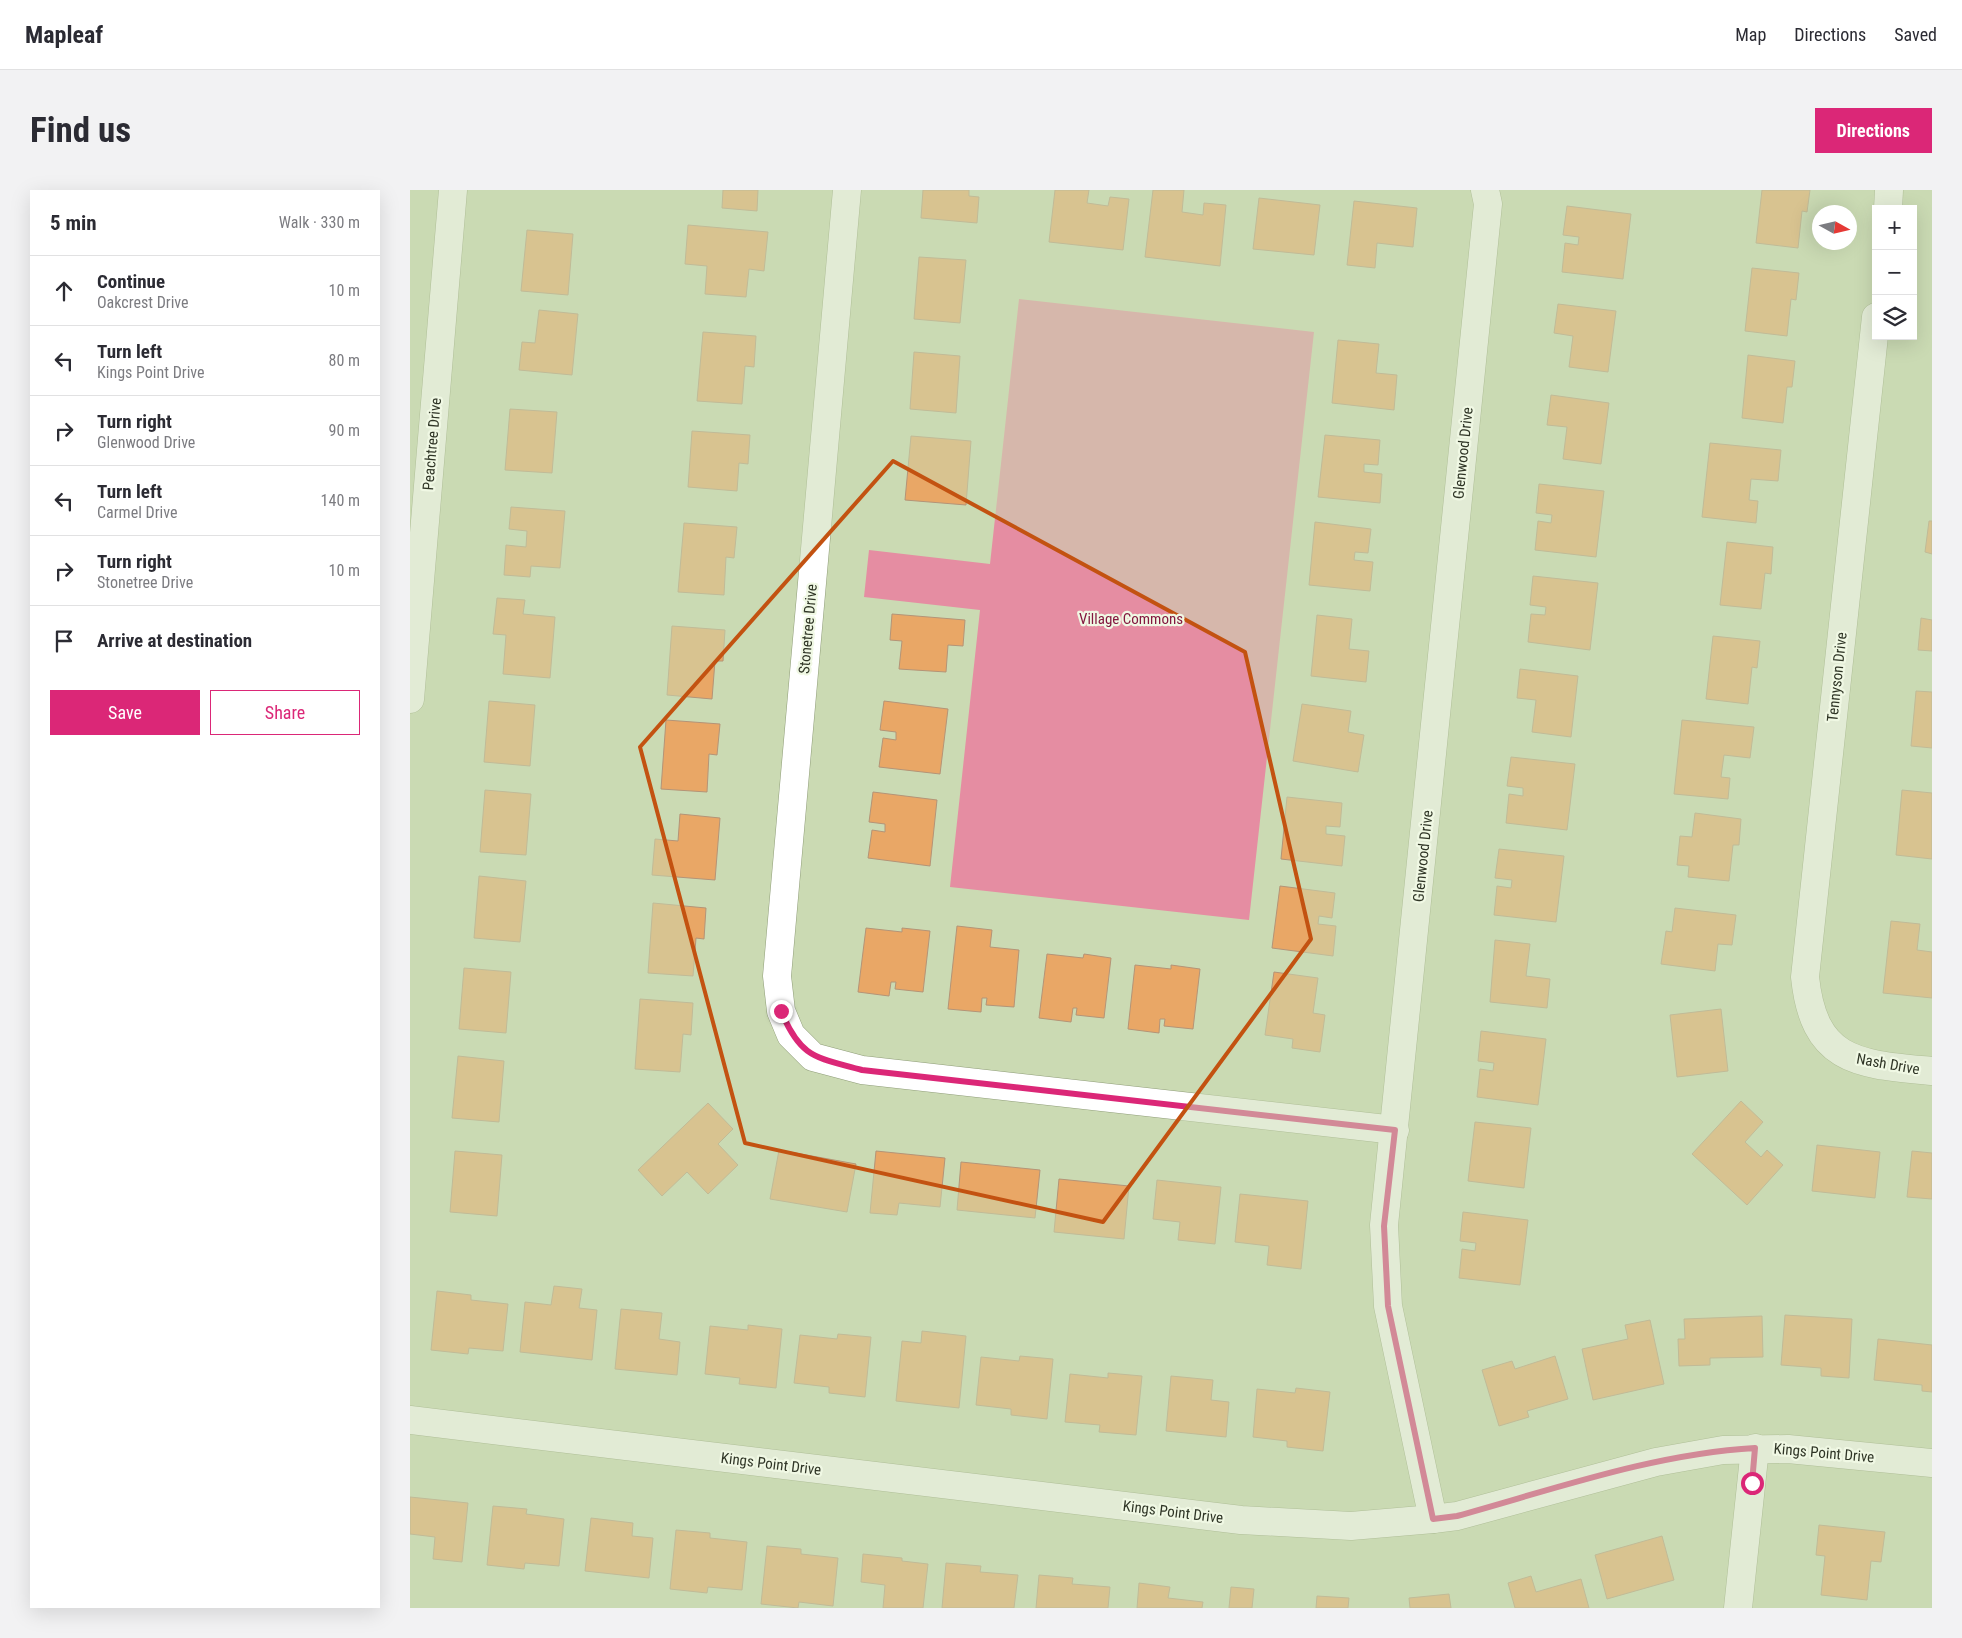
<!DOCTYPE html>
<meta charset="utf-8">
<style>
:root{--surface:#fff;--page:#f2f2f3;--text:#2b2b33;--muted:#7c7c81;--line:#e1e1e2;--accent:#db2777}
body{margin:0;font-family:"Roboto Condensed",sans-serif;background:var(--page);color:var(--text)}
.controls{position:absolute;right:15px;top:15px;display:grid;overflow:hidden;border-radius:0px;box-shadow:0 5px 20px #0002}
.controls button{width:45px;height:45px;display:grid;place-items:center;padding:0;border:0;border-bottom:1px solid var(--line);background:var(--surface);color:var(--text);font:25px sans-serif}
.compass{position:absolute;left:1402px;top:15px;width:45px;height:45px;border-radius:50%;background:var(--surface);box-shadow:0 5px 20px #0002;rotate:98deg}
.stop{position:absolute;width:15px;height:15px;margin:-11px;border:4px solid #db2777;border-radius:50%;background:#fff}
.stop.end{background:#db2777;border-color:#fff;box-shadow:0 1px 5px #0008}
.list{margin:0;padding:0;list-style:none}
h2{display:flex;justify-content:space-between;align-items:center;height:65px;margin:0;padding:0 20px;font-size:21px}
h2 small{font-size:16px;font-weight:400;color:var(--muted)}
.list li{display:grid;grid-template-columns:32px 1fr auto;gap:15px;align-items:center;box-sizing:border-box;height:70px;padding:0 20px;border-top:1px solid var(--line)}
.list b{display:block;font-size:19px;white-space:nowrap}
.list p{margin:0;font-size:16px;white-space:nowrap;color:var(--muted)}
.list em{font-size:16px;font-style:normal;color:var(--muted)}
.actions{display:flex;gap:10px;padding:15px 20px}
.actions a{flex:1;padding:11px 0;border:1px solid var(--accent);border-radius:0px;text-align:center;font-size:18px;color:var(--accent)}
.actions .main{background:var(--accent);color:#fff}
.icon{flex:none;width:28px;height:28px;fill:none;stroke:currentColor;stroke-width:2;stroke-linecap:round;stroke-linejoin:round}
.map{position:relative;flex:none;width:1522px;height:1418px;overflow:hidden;border-radius:0px}
header{display:flex;align-items:center;gap:30px;box-sizing:border-box;height:70px;padding:0 25px;background:var(--surface);border-bottom:1px solid var(--line)}
header strong{font-size:24px}
nav{display:flex;gap:28px;margin-inline-start:auto;font-size:18px}
.intro{display:flex;align-items:center;justify-content:space-between;box-sizing:border-box;height:120px;padding:0 30px}
h1{margin:0;font-size:35px}
.button{padding:12px 22px;border-radius:0px;background:var(--accent);color:#fff;font-size:18px;font-weight:700}
main{display:flex;gap:30px;padding:0 30px}
aside{flex:1;background:var(--surface);border-radius:0px;box-shadow:0 5px 20px #0002}
.map>svg:first-child{display:block}
.green{fill:#e58da2}
.building{fill:#e9a766;stroke:#b49477}
.lines{fill:none;stroke-linecap:round;stroke-linejoin:round}
.minor-casing{stroke:#8f9d78;stroke-width:29}
.minor{stroke:#fff;stroke-width:28}
.route{stroke:#db2777;stroke-width:6}
.marked{fill:none;stroke:#c35211;stroke-width:4;stroke-linejoin:round}
.labels{text-anchor:middle;dominant-baseline:central;stroke-width:4.5;stroke-linejoin:round;paint-order:stroke}
.street-label{font-size:15px;fill:#2f3526;stroke:#f0f8e4}
.park-label{font-size:15px;fill:#83183f;stroke:#f0f8e4}
</style>
<header>
<strong>Mapleaf</strong>
<nav><a>Map</a><a>Directions</a><a>Saved</a></nav>
</header>
<div class="intro"><h1>Find us</h1><a class="button">Directions</a></div>
<main>
<aside>
<h2>5 min<small>Walk · 330 m</small></h2>
<ul class="list">
<li><svg class="icon" aria-label="ahead" viewBox="0 0 24 24"><path d="M12 20V5M6 11l6-6 6 6"/></svg><div><b>Continue</b><p>Oakcrest Drive</p></div><em>10 m</em></li>
<li><svg class="icon" aria-label="left" viewBox="0 0 24 24"><path d="M17 20v-9H6M10 6l-5 5 5 5"/></svg><div><b>Turn left</b><p>Kings Point Drive</p></div><em>80 m</em></li>
<li><svg class="icon" aria-label="right" viewBox="0 0 24 24"><path d="M7 20v-9h11M14 6l5 5-5 5"/></svg><div><b>Turn right</b><p>Glenwood Drive</p></div><em>90 m</em></li>
<li><svg class="icon" aria-label="left" viewBox="0 0 24 24"><path d="M17 20v-9H6M10 6l-5 5 5 5"/></svg><div><b>Turn left</b><p>Carmel Drive</p></div><em>140 m</em></li>
<li><svg class="icon" aria-label="right" viewBox="0 0 24 24"><path d="M7 20v-9h11M14 6l5 5-5 5"/></svg><div><b>Turn right</b><p>Stonetree Drive</p></div><em>10 m</em></li>
<li><svg class="icon" aria-label="arrive" viewBox="0 0 24 24"><path d="M6 21V4h12l-3 4 3 4H6"/></svg><div><b>Arrive at destination</b></div></li>
</ul>
<div class="actions"><a class="main">Save</a><a>Share</a></div>
</aside>
<div class="map">
<svg width="1522" height="1418" viewBox="0 0 1522 1418">
<rect width="100%" height="100%" fill="#cbdab3"/>
<path class="green" d="M609,109L904,142L839,730L540,697L570,420L454,407L459,360L580,374Z"/>
<g class="building">
<path d="M313,0H348L347,21L312,18Z"/>
<path d="M513,0H559V6L569,7L567,33L511,28Z"/>
<path d="M645,0H679L677,13L698,16L700,7L719,9L713,60L639,52Z"/>
<path d="M743,0H774L772,22L793,25L794,13L816,15L810,76L735,67Z"/>
<path d="M1352,0H1400L1397,22L1392,21L1388,58L1346,53Z"/>
<path d="M849,8L910,15L904,65L843,59Z"/>
<path d="M944,11L1007,18L1003,57L967,53L965,78L937,75Z"/>
<path d="M1157,16L1221,24L1213,89L1152,82L1155,53L1168,55L1169,47L1153,45Z"/>
<path d="M278,35L358,42L354,81L339,79L336,107L295,104L297,76L275,74Z"/>
<path d="M117,40L163,44L158,105L111,101Z"/>
<path d="M509,67L556,70L550,133L504,129Z"/>
<path d="M1342,78L1389,83L1386,110L1381,109L1377,146L1335,141Z"/>
<path d="M1148,114L1206,121L1198,182L1159,177L1163,146L1144,143Z"/>
<path d="M129,120L168,124L162,185L109,180L112,152L125,153Z"/>
<path d="M293,142L346,146L344,177L335,176L332,214L287,211Z"/>
<path d="M928,150L969,154L966,183L987,185L984,220L922,213Z"/>
<path d="M504,162L550,166L546,223L500,219Z"/>
<path d="M1338,165L1385,171L1382,197H1377L1373,233L1332,228Z"/>
<path d="M1141,205L1199,213L1191,274L1153,269L1157,237L1137,235Z"/>
<path d="M100,219L147,222L142,283L95,280Z"/>
<path d="M282,241L340,245L338,274L329,273L327,301L278,297Z"/>
<path d="M915,245L970,250L968,275L954,274V282L972,284L970,313L908,307Z"/>
<path d="M501,246L561,251L556,315L495,310Z"/>
<path d="M1300,253L1371,260L1368,291L1341,289L1339,310L1348,311L1346,333L1292,327Z"/>
<path d="M1129,294L1194,301L1186,367L1125,360L1128,331L1141,333L1142,325L1126,323Z"/>
<path d="M101,317L155,321L150,378L121,376L120,387L94,385L96,355L116,357L117,341L99,339Z"/>
<path d="M1519,331H1522V364L1515,362Z"/>
<path d="M905,332L961,339L958,363L945,362L944,370L963,372L960,401L899,395Z"/>
<path d="M274,333L327,337L324,368L316,367L314,405L268,402Z"/>
<path d="M1317,352L1363,357L1361,384L1355,383L1351,419L1310,415Z"/>
<path d="M1123,386L1188,393L1180,460L1118,452L1121,424L1135,425L1136,417L1120,415Z"/>
<path d="M87,408L115,410L113,424L145,427L140,488L93,484L96,445L83,444Z"/>
<path d="M482,424L555,430L553,456L538,455L536,482L489,479L492,451L480,450Z"/>
<path d="M907,425L942,429L939,459L959,461L956,492L901,486Z"/>
<path d="M1511,428L1522,430V461L1508,460Z"/>
<path d="M262,436L315,440L313,471H305L302,509L257,505Z"/>
<path d="M1303,446L1350,451L1347,478L1342,477L1338,514L1296,509Z"/>
<path d="M1110,479L1168,486L1161,547L1122,542L1126,510L1107,508Z"/>
<path d="M1506,501L1522,502V558L1501,556Z"/>
<path d="M79,511L125,515L120,576L74,572Z"/>
<path d="M474,511L538,519L530,584L469,577L473,548L486,550V542L470,540Z"/>
<path d="M892,514L941,521L938,542L954,545L948,582L883,571Z"/>
<path d="M256,530L310,534L307,565L299,564L297,602L251,599Z"/>
<path d="M1272,530L1344,537L1340,568L1314,565L1311,587L1320,588L1318,609L1264,604Z"/>
<path d="M1101,567L1165,574L1157,640L1096,633L1099,604L1113,606V598L1097,596Z"/>
<path d="M75,600L121,604L116,665L70,662Z"/>
<path d="M1492,600L1522,603V669L1486,665Z"/>
<path d="M463,602L527,610L520,676L458,668L462,640L475,642V634L459,632Z"/>
<path d="M877,607L932,613L930,637L916,636V644L935,646L932,676L871,669Z"/>
<path d="M1285,623L1331,629L1329,655H1323L1319,691L1278,687L1279,676L1267,675L1270,646L1282,647Z"/>
<path d="M270,624L310,628L305,690L242,685L245,649L268,651Z"/>
<path d="M1089,659L1154,666L1146,732L1084,725L1087,696L1101,698L1102,690L1085,688Z"/>
<path d="M69,686L116,691L110,752L64,748Z"/>
<path d="M870,696L925,703L922,728L909,726L908,734L926,736L923,766L862,758Z"/>
<path d="M243,713L296,718L294,749L286,748L283,786L238,783Z"/>
<path d="M1265,718L1326,725L1322,755L1308,754L1305,781L1251,774L1256,741L1262,742Z"/>
<path d="M1481,731L1510,734L1507,760L1522,762V808L1473,803Z"/>
<path d="M547,736L582,740L580,757L609,760L604,817L576,815L577,808H572L571,822L538,819Z"/>
<path d="M456,738L492,742V738L520,741L513,802L485,799L486,792H481L479,806L448,802Z"/>
<path d="M1085,750L1120,754L1116,786L1140,789L1137,818L1080,812Z"/>
<path d="M637,764L673,768L674,764L701,768L694,828L666,825L667,818H663L661,832L629,828Z"/>
<path d="M725,775L761,779V775L790,779L783,839L754,836L755,829H750L749,843L718,839Z"/>
<path d="M54,778L101,782L96,843L49,839Z"/>
<path d="M864,782L908,788L903,823L915,825L910,862L882,858L883,849L855,845Z"/>
<path d="M230,809L283,813L281,845L273,844L270,882L225,879Z"/>
<path d="M1311,819L1318,881L1267,887L1260,825Z"/>
<path d="M1071,841L1136,849L1128,915L1067,907L1070,879L1083,881L1084,873L1068,871Z"/>
<path d="M48,866L94,871L89,932L42,928Z"/>
<path d="M1331,911L1353,932L1335,952L1351,967L1357,960L1373,975L1337,1015L1282,964Z"/>
<path d="M298,913L323,939L308,954L328,975L298,1004L277,982L252,1006L228,980Z"/>
<path d="M1065,932L1121,938L1114,998L1058,991Z"/>
<path d="M1407,955L1470,962L1465,1008L1402,1001Z"/>
<path d="M369,960L446,974L437,1022L360,1009Z"/>
<path d="M45,961L92,965L87,1026L40,1022Z"/>
<path d="M466,961L535,968L530,1017L489,1013L487,1025L460,1023Z"/>
<path d="M1502,961L1522,963V1009L1497,1007Z"/>
<path d="M551,972L630,980L625,1028L547,1020Z"/>
<path d="M649,989L719,996L714,1049L644,1042Z"/>
<path d="M747,990L811,997L805,1054L768,1050L770,1032L743,1029Z"/>
<path d="M830,1004L898,1011L891,1079L857,1075L859,1056L825,1052Z"/>
<path d="M1053,1022L1118,1030L1110,1095L1049,1088L1052,1059L1065,1061L1066,1053L1050,1051Z"/>
<path d="M144,1096L172,1099L169,1118L187,1120L182,1170L110,1162L115,1112L141,1115Z"/>
<path d="M27,1101L61,1105V1110L98,1114L93,1161L59,1158L58,1164L21,1160Z"/>
<path d="M211,1119L252,1123L249,1149L270,1152L267,1185L205,1179Z"/>
<path d="M1375,1125L1442,1129L1439,1188L1411,1186V1178L1371,1175Z"/>
<path d="M1352,1126L1353,1167L1300,1168V1175L1269,1176L1268,1149H1275L1274,1129Z"/>
<path d="M1240,1130L1254,1194L1183,1210L1172,1159L1218,1149L1215,1135Z"/>
<path d="M338,1135L372,1139L366,1198L329,1194L330,1188L295,1184L300,1136L338,1140Z"/>
<path d="M512,1141L556,1146L549,1218L486,1211L492,1151L511,1153Z"/>
<path d="M428,1144L461,1147L455,1207L419,1203V1197L384,1193L390,1145L427,1149Z"/>
<path d="M1468,1149L1522,1155V1202L1512,1201V1195L1464,1190Z"/>
<path d="M610,1166L643,1169L637,1229L601,1225V1219L566,1215L571,1167L609,1171Z"/>
<path d="M1145,1166L1158,1209L1117,1221L1119,1227L1089,1236L1072,1180L1102,1171L1105,1179Z"/>
<path d="M698,1183L732,1186L726,1245L689,1242L690,1235L655,1232L660,1184L698,1188Z"/>
<path d="M761,1186L803,1190L801,1210L819,1212L816,1247L756,1241Z"/>
<path d="M886,1198L920,1202L913,1261L877,1257V1251L843,1247L847,1199L885,1203Z"/>
<path d="M0,1307L58,1313L52,1372L23,1369L25,1347L0,1344Z"/>
<path d="M83,1316L117,1319L116,1324L154,1329L149,1376L115,1373L114,1379L77,1375Z"/>
<path d="M181,1328L223,1333L222,1346L243,1348L239,1388L175,1381Z"/>
<path d="M1409,1335L1475,1342L1471,1372L1461,1371L1457,1410L1411,1405L1415,1366L1406,1365Z"/>
<path d="M266,1340L300,1343V1348L337,1352L332,1400L298,1397L297,1403L260,1399Z"/>
<path d="M1252,1346L1264,1390L1197,1409L1185,1365Z"/>
<path d="M357,1356L391,1359V1364L428,1368L423,1416L389,1412L388,1418L351,1414Z"/>
<path d="M453,1364L492,1368V1371L518,1374L513,1418H473L475,1395L451,1392Z"/>
<path d="M536,1373L571,1376L570,1382L608,1385L604,1418H532Z"/>
<path d="M629,1385L663,1388L662,1394L700,1397L698,1418H626Z"/>
<path d="M1121,1386L1126,1402L1171,1389L1179,1418H1105L1098,1393Z"/>
<path d="M729,1393L760,1397L758,1408L793,1412L792,1418H727Z"/>
<path d="M821,1397L844,1399L842,1418H819Z"/>
<path d="M1039,1404L1041,1418H1000L999,1408Z"/>
<path d="M907,1406L939,1408L938,1418H906Z"/>
</g>
<g class="lines">
<g class="minor-casing">
<g id="minor">
<path d="M437,0L367,786L371,821L381,845L403,867L452,880L985,940"/>
<path d="M1478,19L1479,0"/>
<path d="M1466,127L1395,787C1404,873 1448,874 1522,881"/>
<path d="M0,509L43,0"/>
<path d="M0,1230L831,1330L941,1336L1023,1329L1047,1326L1246,1272L1313,1260L1378,1259L1522,1273"/>
<path d="M1023,1329L978,1116L974,1035L1078,14L1075,0"/>
<path d="M1328,1418L1345,1258"/>
</g>
</g>
<use href="#minor" class="minor"/>
</g>
<g class="lines">
<path class="route" d="M371,821C391,869 406,867 452,880L985,940L974,1036L978,1116L1023,1329L1047,1326C1145,1299 1243,1264 1345,1258L1342,1293"/>
</g>
<path d="M0 0H1522V1418H0ZM483,271L835,462L901,749L693,1032L335,953L230,557Z" fill="#cbdab3" fill-opacity=".55" fill-rule="evenodd"/>
<path class="marked" d="M483,271L835,462L901,749L693,1032L335,953L230,557Z"/>
<g class="labels">
<g class="street-label">
<text transform="translate(22 254) rotate(-85)">Peachtree Drive</text>
<text transform="translate(1053 263) rotate(-84)">Glenwood Drive</text>
<text transform="translate(398 439) rotate(-85)">Stonetree Drive</text>
<text transform="translate(1427 487) rotate(-84)">Tennyson Drive</text>
<text transform="translate(1013 666) rotate(-84)">Glenwood Drive</text>
<text transform="translate(1478 874) rotate(10)">Nash Drive</text>
<text transform="translate(1414 1263) rotate(5)">Kings Point Drive</text>
<text transform="translate(361 1274) rotate(7)">Kings Point Drive</text>
<text transform="translate(763 1322) rotate(7)">Kings Point Drive</text>
</g>
<g class="park-label">
<text x="721" y="429">Village Commons</text>
</g>
</g>
</svg>
<div class="controls">
<button>+</button>
<button>−</button>
<button><svg class="icon" aria-label="layers" viewBox="0 0 24 24"><path d="M12 4l9 5-9 5-9-5zM3 14l9 5 9-5"/></svg></button>
</div>
<svg class="compass" viewBox="-18 -18 36 36"><path d="M0-13l5 13h-10z" fill="#e53935"/><path d="M0 13l5-13h-10z" fill="#7c7c81"/></svg>
<div class="stop" style="left:1342px;top:1293px"></div>
<div class="stop end" style="left:371px;top:821px"></div>
</div>
</main>
